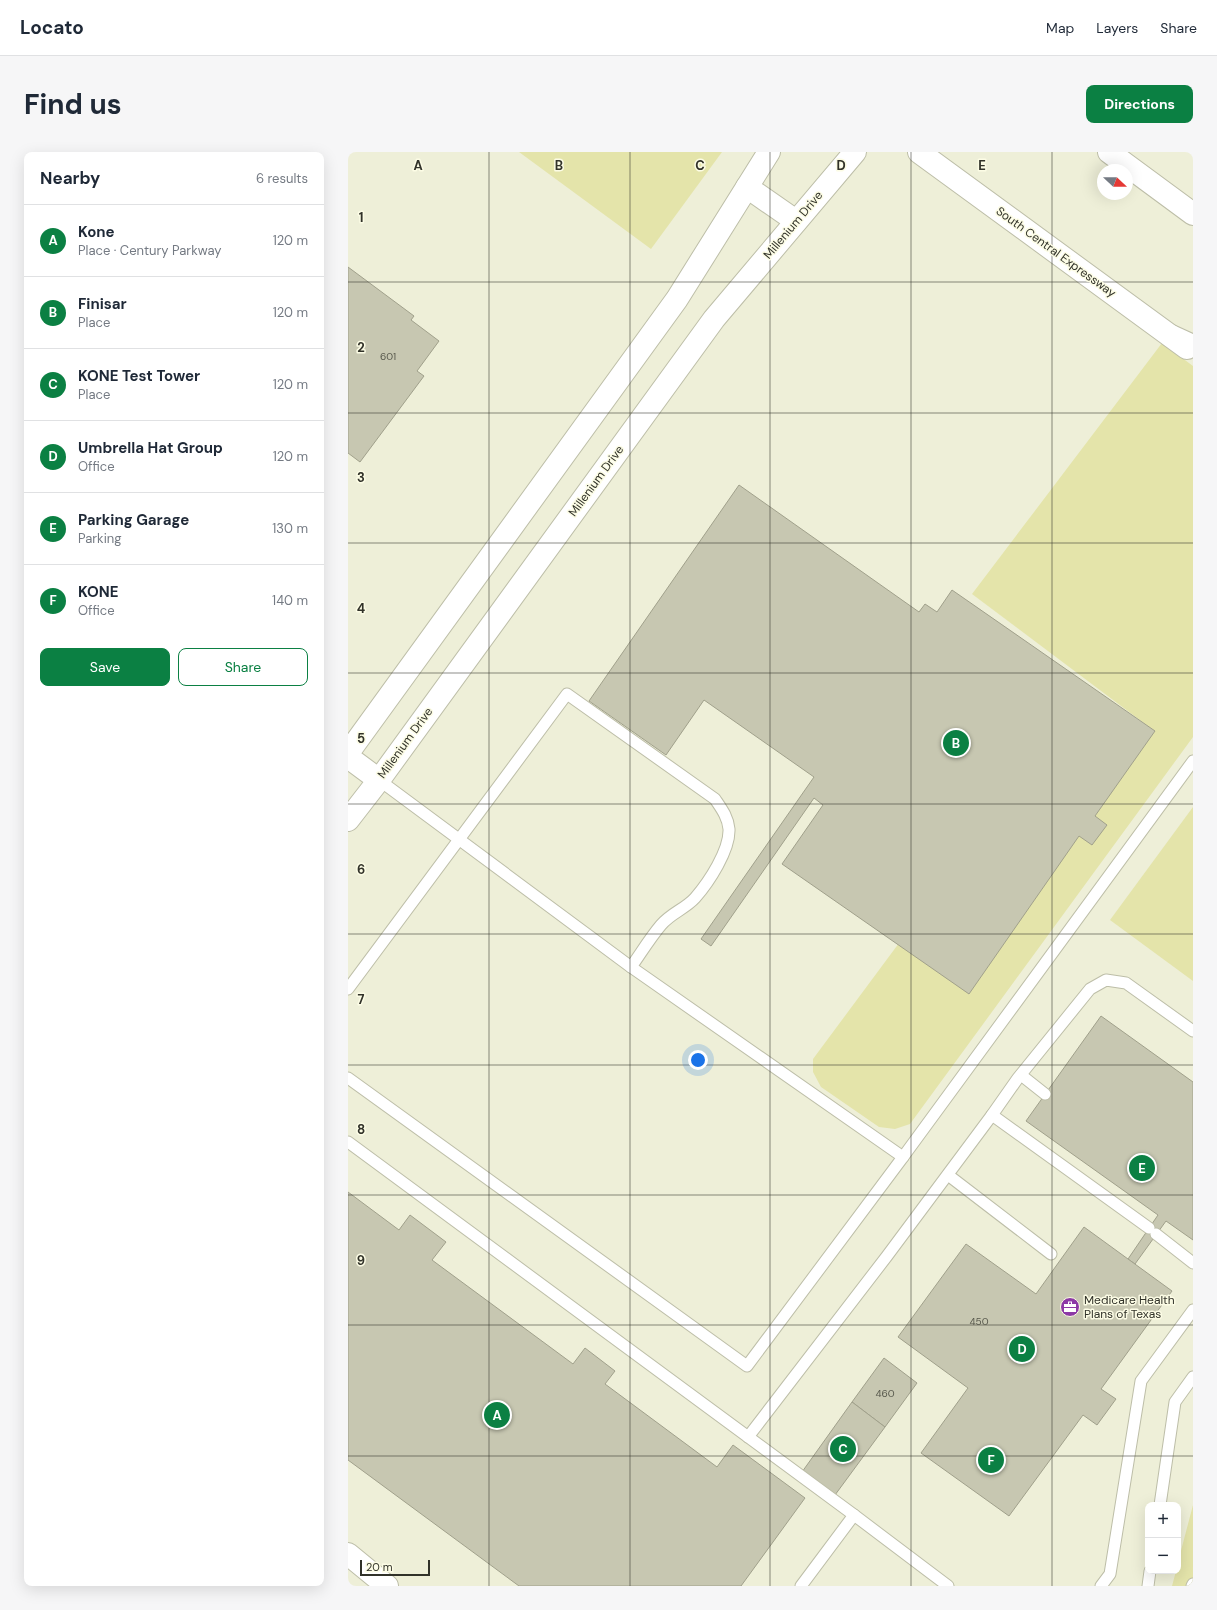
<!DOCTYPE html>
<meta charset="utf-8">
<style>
:root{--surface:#fff;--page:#f6f6f7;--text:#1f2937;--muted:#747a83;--line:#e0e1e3;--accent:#0b8043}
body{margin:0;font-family:"DM Sans",sans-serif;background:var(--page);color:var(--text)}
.controls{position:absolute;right:12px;bottom:12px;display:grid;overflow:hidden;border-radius:8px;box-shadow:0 4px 16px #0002}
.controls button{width:36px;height:36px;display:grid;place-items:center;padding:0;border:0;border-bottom:1px solid var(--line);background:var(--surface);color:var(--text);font:20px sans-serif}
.compass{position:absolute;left:749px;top:12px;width:36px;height:36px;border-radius:50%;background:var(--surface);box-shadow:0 4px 16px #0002;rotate:112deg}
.scale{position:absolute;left:12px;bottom:10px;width:70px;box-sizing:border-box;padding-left:4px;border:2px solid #313229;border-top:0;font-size:11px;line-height:14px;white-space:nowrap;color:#313229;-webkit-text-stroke:3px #fcfce5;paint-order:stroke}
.you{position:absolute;left:350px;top:908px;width:14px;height:14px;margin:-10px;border:3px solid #fff;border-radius:50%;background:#1a73e8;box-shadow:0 0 0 6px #1a73e833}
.badge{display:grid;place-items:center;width:26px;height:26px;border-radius:50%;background:var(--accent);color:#fff;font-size:13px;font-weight:700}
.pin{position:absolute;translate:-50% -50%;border:2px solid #fff;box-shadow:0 1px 4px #0006}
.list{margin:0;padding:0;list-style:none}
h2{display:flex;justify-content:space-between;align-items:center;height:52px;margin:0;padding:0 16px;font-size:17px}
h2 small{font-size:13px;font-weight:400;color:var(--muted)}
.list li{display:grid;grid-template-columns:26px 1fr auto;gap:12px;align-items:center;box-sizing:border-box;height:72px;padding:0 16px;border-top:1px solid var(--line)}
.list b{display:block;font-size:15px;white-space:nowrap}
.list p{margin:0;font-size:13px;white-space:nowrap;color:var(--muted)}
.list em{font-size:13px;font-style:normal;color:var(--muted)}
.actions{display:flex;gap:8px;padding:12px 16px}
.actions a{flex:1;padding:9px 0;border:1px solid var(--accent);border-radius:8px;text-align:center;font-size:14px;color:var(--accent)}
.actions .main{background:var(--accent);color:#fff}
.map{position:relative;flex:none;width:845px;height:1434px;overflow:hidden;border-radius:8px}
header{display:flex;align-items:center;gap:24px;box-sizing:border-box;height:56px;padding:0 20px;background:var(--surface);border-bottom:1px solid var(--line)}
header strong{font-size:19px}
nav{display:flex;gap:22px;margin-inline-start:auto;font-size:14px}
.intro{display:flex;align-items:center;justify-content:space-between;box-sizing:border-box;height:96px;padding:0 24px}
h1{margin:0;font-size:28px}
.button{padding:10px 18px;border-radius:8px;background:var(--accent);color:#fff;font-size:14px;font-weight:700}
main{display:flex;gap:24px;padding:0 24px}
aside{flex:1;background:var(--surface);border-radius:8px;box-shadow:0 4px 16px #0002}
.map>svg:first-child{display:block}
.green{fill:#e4e4aa}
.building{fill:#c7c7b1;stroke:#a0a08b}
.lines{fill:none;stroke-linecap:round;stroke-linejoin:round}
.service-casing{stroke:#bdbea8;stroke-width:13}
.tertiary-casing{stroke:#bdbea8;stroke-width:24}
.secondary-casing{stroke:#bdbea8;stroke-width:24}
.motorway-casing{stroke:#bdbea8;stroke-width:24}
.service{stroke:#fff;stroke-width:11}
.tertiary{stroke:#fff;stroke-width:22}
.secondary{stroke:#fff;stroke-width:22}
.motorway{stroke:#fff;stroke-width:22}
.grid{fill:none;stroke:#313229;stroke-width:1;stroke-opacity:0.55}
.labels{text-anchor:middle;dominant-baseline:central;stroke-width:3;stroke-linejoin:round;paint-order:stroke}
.number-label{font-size:10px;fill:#56574b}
.street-label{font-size:12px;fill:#313229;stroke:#fcfce5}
.poi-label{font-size:12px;fill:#313229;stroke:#fcfce5;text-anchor:start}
.grid-label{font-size:13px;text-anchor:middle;font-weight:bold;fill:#313229;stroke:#fcfce5;stroke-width:3;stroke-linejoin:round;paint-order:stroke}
</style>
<header>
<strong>Locato</strong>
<nav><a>Map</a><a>Layers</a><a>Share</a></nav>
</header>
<div class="intro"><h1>Find us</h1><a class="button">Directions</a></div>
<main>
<aside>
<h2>Nearby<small>6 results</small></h2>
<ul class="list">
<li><span class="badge">A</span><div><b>Kone</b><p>Place · Century Parkway</p></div><em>120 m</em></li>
<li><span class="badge">B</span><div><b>Finisar</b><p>Place</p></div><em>120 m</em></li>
<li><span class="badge">C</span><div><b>KONE Test Tower</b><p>Place</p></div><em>120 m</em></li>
<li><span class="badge">D</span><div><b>Umbrella Hat Group</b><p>Office</p></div><em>120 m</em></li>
<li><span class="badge">E</span><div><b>Parking Garage</b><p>Parking</p></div><em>130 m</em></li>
<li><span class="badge">F</span><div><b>KONE</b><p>Office</p></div><em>140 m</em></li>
</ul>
<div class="actions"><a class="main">Save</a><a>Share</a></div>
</aside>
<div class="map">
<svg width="845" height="1434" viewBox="0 0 845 1434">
<rect width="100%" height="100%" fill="#eeefd8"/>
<g class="green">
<path d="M171,0H374L303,97Z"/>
<path d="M814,191L845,214V585L562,972L547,977L531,975L473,935L465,920V907L554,787L805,578L624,442Z"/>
<path d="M845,655V829L762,768Z"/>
<path d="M845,1353V1434H824L828,1419H830V1410Z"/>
</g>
<g class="building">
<path d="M0,115L66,164L63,168L91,189L69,219L76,224L12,310L0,301Z"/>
<path d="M391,333L571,460L577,452L589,460L604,438L807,579L747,664L759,673L744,693L731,684L621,842L434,712L475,653L466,646L363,794L353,787L466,625L356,548L318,603L241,549Z"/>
<path d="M753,864L845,930V1088L818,1069L787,1112L780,1107L810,1063L678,969Z"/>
<path d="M0,1040L51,1078L62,1063L98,1090L84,1108L225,1212L237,1196L267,1219L257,1232L369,1315L385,1293L457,1346L393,1434H171L0,1308Z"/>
<path d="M736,1075L824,1139L753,1237L768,1247L749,1273L735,1263L661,1364L573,1301L620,1236L550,1185L618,1092L688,1142Z"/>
<path d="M536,1206L569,1231L537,1275L504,1250Z"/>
<path d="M504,1250L537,1275L487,1343L454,1320Z"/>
</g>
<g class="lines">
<g class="service-casing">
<g id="service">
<path d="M31,628L283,815L555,1005L845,609"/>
<path d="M0,837L219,542L367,647C373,656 380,665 381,677C382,698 361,730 347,746C337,757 323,761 313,773C302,786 293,801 283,815"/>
<path d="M673,923L697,942"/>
<path d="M0,926L399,1214L555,1005"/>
<path d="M644,963L801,1076"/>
<path d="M0,990L506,1363L600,1434"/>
<path d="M600,1023L703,1102"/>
<path d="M808,1082L845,1111"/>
<path d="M400,1285L539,1104L644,963L670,926L742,837L758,828L778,831L845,879"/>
<path d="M812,1353L827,1250L845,1225"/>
<path d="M453,1434L506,1363"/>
<path d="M753,1434L762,1422L793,1229L845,1158"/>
<path d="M800,1434L802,1419"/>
<path d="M844,1434L845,1432"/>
</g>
</g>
<g class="tertiary-casing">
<g id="tertiary">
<path d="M399,35L448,69"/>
<path d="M0,601L329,147L421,0"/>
<path d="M0,605L31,628"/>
<path d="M0,668L31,628L366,167L507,0"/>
</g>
</g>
<g class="secondary-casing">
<g id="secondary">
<path d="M571,0L839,196"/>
<path d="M0,1402L39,1434"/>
</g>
</g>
<g class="motorway-casing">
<g id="motorway">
<path d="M761,0L845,62"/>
<path d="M823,184L845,194"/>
</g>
</g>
<use href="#service" class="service"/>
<use href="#tertiary" class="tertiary"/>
<use href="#secondary" class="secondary"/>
<use href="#motorway" class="motorway"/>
</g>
<path class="grid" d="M141,0V1434M282,0V1434M422,0V1434M563,0V1434M704,0V1434M0,130H845M0,261H845M0,391H845M0,521H845M0,652H845M0,782H845M0,913H845M0,1043H845M0,1173H845M0,1304H845"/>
<defs>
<g id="office-disc" transform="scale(1)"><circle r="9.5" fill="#8c38a6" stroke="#fcfce5"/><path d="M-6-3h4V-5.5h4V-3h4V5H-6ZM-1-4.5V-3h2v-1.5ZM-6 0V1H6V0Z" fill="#fff"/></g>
</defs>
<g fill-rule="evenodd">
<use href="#office-disc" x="722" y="1155"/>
</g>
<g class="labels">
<g class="number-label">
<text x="40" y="204">601</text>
<text x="631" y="1169">450</text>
<text x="537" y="1241">460</text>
</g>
<g class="street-label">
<text transform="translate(445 73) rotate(-50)">Millenium Drive</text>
<text transform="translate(708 100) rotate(36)">South Central Expressway</text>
<text transform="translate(248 329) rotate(-54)">Millenium Drive</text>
<text transform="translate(57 591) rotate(-54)">Millenium Drive</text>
</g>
<g class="poi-label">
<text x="736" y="1148">Medicare Health<tspan x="736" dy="14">Plans of Texas</tspan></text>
</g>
</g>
<g class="grid-label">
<text x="70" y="18">A</text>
<text x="211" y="18">B</text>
<text x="352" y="18">C</text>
<text x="493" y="18">D</text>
<text x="634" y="18">E</text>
<text x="13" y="70">1</text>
<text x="13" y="200">2</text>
<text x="13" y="330">3</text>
<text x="13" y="461">4</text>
<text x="13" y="591">5</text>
<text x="13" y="722">6</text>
<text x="13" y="852">7</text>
<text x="13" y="982">8</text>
<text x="13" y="1113">9</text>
</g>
</svg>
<div class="controls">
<button>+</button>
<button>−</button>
</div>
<svg class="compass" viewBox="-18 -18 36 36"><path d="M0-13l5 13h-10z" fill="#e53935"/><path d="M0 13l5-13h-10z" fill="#747a83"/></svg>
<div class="scale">20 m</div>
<div class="you"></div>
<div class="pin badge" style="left:149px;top:1263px">A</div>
<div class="pin badge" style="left:608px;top:591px">B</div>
<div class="pin badge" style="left:495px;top:1297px">C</div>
<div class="pin badge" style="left:674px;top:1197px">D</div>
<div class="pin badge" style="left:794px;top:1016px">E</div>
<div class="pin badge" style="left:643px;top:1308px">F</div>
</div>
</main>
